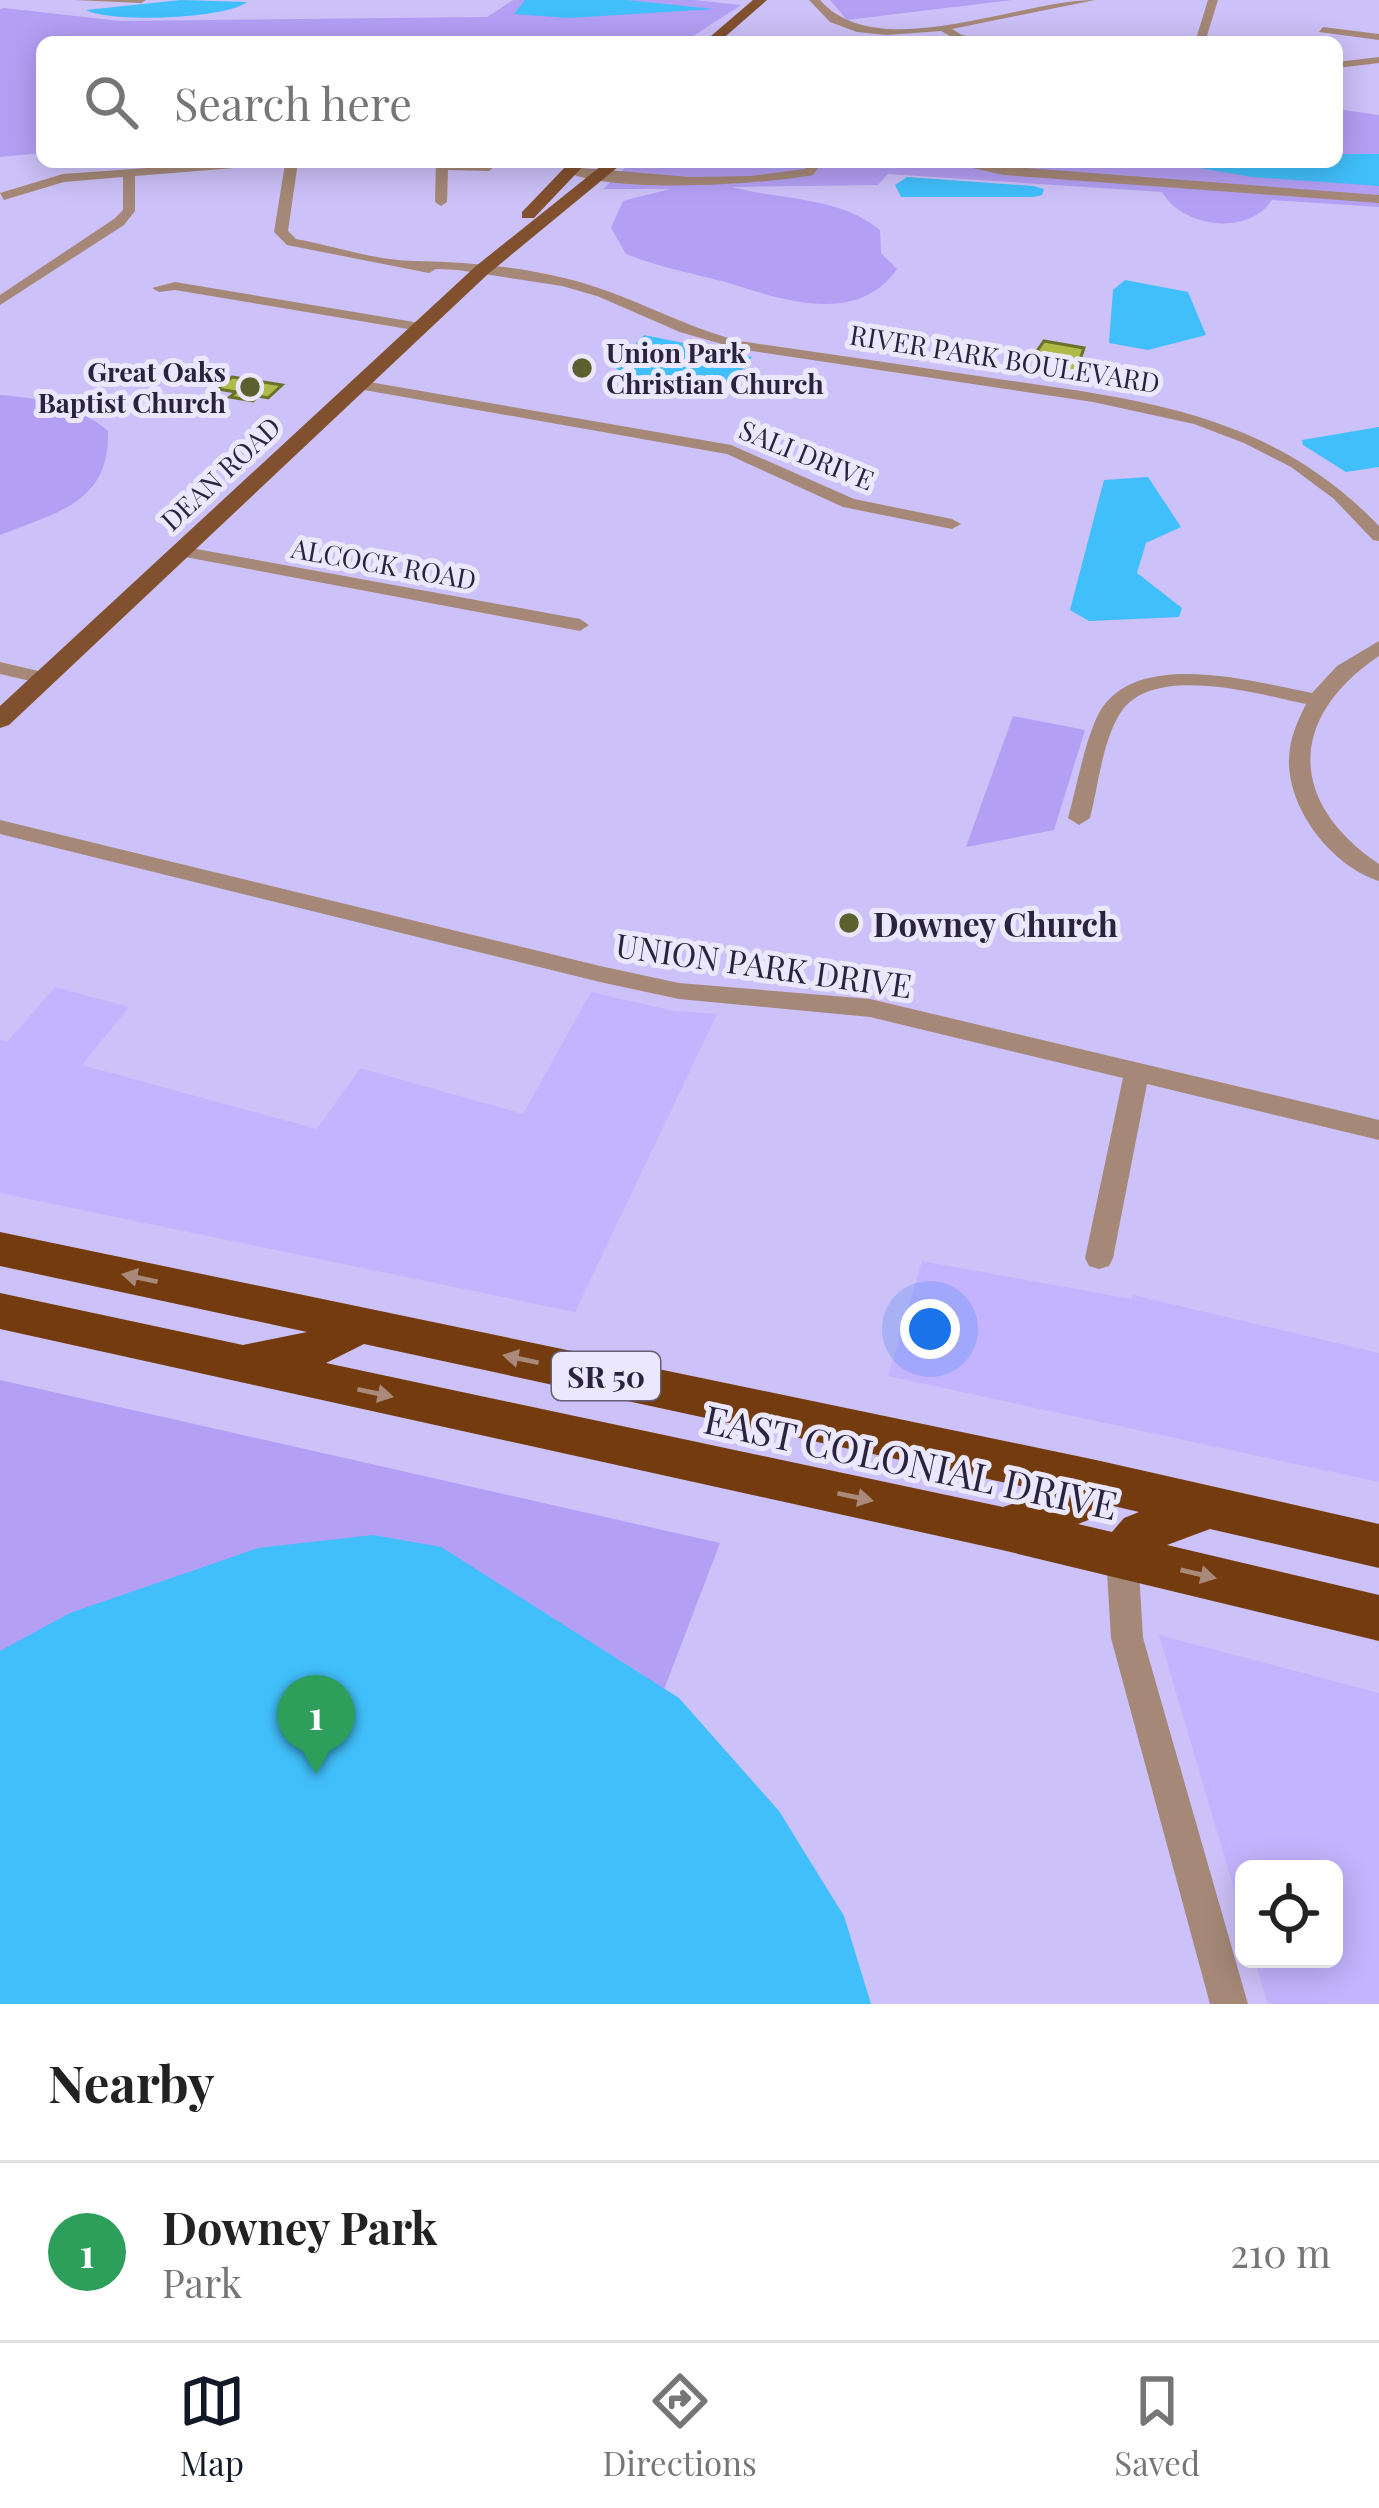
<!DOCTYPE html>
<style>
:root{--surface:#fff;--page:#f6f6f6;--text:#222;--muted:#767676;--line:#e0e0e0;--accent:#111827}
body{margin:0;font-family:"Playfair Display",serif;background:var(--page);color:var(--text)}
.controls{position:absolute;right:36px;bottom:36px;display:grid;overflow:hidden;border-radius:18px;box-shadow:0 6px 30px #0003}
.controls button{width:108px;height:108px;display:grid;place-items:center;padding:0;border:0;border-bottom:3px solid var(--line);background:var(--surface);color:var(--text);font:60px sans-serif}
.you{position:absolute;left:930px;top:1329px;width:42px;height:42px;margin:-30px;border:9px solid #fff;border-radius:50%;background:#1a73e8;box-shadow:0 0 0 18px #1a73e833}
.badge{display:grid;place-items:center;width:78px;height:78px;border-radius:50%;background:var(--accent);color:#fff;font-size:39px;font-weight:700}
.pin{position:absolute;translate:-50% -99px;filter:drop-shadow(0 3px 6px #0008)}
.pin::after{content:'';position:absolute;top:63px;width:42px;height:36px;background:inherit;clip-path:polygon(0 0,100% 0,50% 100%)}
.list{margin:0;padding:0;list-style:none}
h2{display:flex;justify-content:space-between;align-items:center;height:156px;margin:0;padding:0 48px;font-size:51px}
h2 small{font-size:39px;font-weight:400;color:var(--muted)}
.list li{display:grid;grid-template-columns:78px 1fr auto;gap:36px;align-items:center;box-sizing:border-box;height:180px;padding:0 48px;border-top:3px solid var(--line)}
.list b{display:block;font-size:45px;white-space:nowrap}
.list p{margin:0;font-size:39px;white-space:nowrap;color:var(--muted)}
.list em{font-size:39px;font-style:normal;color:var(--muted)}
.icon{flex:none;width:66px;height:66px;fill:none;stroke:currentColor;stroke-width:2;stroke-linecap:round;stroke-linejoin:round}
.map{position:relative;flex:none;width:1379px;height:2004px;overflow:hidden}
.search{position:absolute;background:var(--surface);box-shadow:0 6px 30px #0003;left:36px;right:36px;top:36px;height:132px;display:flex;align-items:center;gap:30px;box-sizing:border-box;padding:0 42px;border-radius:18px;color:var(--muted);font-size:45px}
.sheet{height:336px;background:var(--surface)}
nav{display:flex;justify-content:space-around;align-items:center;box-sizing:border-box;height:168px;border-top:3px solid var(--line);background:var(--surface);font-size:33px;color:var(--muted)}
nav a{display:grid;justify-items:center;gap:6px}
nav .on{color:var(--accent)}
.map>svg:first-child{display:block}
.built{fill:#c4b4ff}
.green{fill:#b39ff4}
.water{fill:#41bffb}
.building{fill:#b0ba48;stroke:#6a7128;stroke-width:3}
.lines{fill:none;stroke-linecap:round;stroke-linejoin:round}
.minor{fill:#a58877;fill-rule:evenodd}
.major{fill:#81502f;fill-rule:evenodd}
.highway{fill:#733b0e;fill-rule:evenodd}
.oneway{fill:#a9897a}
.poi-dot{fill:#5b602e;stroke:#ebe8fd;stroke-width:4.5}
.labels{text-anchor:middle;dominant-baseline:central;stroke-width:10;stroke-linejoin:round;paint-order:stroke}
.far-poi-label{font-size:27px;font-weight:bold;fill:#2a233e;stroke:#ebe8fd;text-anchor:start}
.far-street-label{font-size:27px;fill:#2a233e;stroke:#ebe8fd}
.shield{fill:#ebe8fd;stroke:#645e77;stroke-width:3}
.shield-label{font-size:30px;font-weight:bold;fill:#2a233e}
.poi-label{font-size:33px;font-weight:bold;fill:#2a233e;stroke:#ebe8fd;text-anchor:start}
.street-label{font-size:33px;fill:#2a233e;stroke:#ebe8fd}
.near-street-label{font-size:39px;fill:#2a233e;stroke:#ebe8fd}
</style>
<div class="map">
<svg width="1379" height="2004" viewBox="0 0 1379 2004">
<rect width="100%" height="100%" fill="#ccc1f8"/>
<g class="built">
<path d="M55,987L129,1007L82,1065L317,1129L360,1068L523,1114L591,992L674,1011L717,1014L575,1312L0,1193V1040L7,1042Z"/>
<path d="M922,1261L1131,1299L1133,1295L1379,1353V1482L888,1376Z"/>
<path d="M1159,1635L1379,1693V2004H1268L1254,1959H1334V1869H1244V1923Z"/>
</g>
<g class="green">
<path d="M513,0H694L741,5L684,42H42V153L0,157V9L4,8L120,21L487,17Z"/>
<path d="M830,0H1012L847,20Z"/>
<path d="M1337,109L1379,115V207L1272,200C1247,237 1182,227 1162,192L888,174L878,185L732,187C780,200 839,196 880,230L881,253L897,269C857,327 781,299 725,282C691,273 658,267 626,254L611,228L623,201L670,189H603L631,162H1337Z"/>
<path d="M0,395C39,398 78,405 108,431C110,503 57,512 0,535Z"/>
<path d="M1013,716L1085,730L1054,830L966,847Z"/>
<path d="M0,1380L720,1543L544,2004H0Z"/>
</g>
<g class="water">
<path d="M181,0L247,2C226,19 110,23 86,10Z"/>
<path d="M525,0H626L714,9L569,18L514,14Z"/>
<path d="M1337,154H1379V186L1252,177L1171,163L1113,162H1337Z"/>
<path d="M907,177L1033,186L1044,189L1042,195L1033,197H901L895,185Z"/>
<path d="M1125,280L1188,292L1206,335L1148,350L1109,343L1113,290Z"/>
<path d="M644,335L752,357L724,393L626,377L614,366Z"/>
<path d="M1379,427V467L1346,472L1303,445L1302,440Z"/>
<path d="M1148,477L1181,527L1146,543L1137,573L1182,608L1179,617L1089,621L1070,610L1104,480Z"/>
<path d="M373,1535L441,1547L679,1698L779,1811L844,1916L871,2004H0V1651L70,1613L258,1548Z"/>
</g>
<g class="building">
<path d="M1044,341L1084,348L1074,377L1041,371L1050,356L1035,354Z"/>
<path d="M232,377L282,385L268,398L258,396L253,401L230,397L236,392L218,389Z"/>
</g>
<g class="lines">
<g class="minor">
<path d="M74,0H146L141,3Z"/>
<path d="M809,0H820C878,66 1018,0 1095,0L952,29L962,35L995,42L959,41L941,31L887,35L857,32L830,22Z"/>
<path d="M1208,0H1218L1205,42H1195Z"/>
<path d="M1323,27L1379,34V40L1319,32Z"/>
<path d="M1379,57V63L1337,68V62Z"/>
<path d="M231,162H298L288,231L296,239C334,246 377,261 416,261C466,262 514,266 564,278C625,292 678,325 739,341C821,353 903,365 985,377C1135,399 1268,410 1379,526V541L1373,540L1334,499L1291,467L1244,443L1194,424L1093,402L739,349L680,332L597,296L562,286L458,270L436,269L429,273L287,245L274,232L285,164L135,176V211L124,225L0,305V295L114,219L123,210V177L64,182L4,200L0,193L63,174Z"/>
<path d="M436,162H499L489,171L448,170L447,202L441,206L435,202Z"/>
<path d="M810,162L821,164L813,175C761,185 609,194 564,171L570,167L690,177L750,176L805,169Z"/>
<path d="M946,162L1379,195V203L1004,175Z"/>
<path d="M175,282L420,323L427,327L420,331L175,290L159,292L152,288Z"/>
<path d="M358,380L731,445L854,499L952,519L961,524L952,529L843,507L727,454L353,388V382Z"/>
<path d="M180,546L580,619L589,625L580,631L174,555V547Z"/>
<path d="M1379,641V656C1288,717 1287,802 1379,864V881C1332,866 1287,809 1289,758C1290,738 1297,722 1306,704C1258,694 1147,661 1118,717C1102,745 1098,787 1090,818L1079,825L1068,818C1077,786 1083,749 1096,719C1129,645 1253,682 1312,693L1337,666Z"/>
<path d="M0,662L51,674L54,678L44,684L0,674Z"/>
<path d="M0,820L600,966L679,983L870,999L1379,1120V1140L1147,1084L1113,1258L1109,1266L1099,1269L1089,1266L1085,1258L1123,1078L870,1017L679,999L600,982L0,834Z"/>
<path d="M1122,1541L1133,1546L1138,1556L1143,1638L1248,2004H1210L1111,1638L1106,1556L1111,1546Z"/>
</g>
<g class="major">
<path d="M753,0H767L719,42H704Z"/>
<path d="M570,162H587L534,218H522V212Z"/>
<path d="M606,162H624L488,274L9,725L0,728V706L476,266Z"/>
</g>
<path class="highway" d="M0,1232L1096,1460L1379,1524V1568L1210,1529L1167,1545L1379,1595V1641L1002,1550L0,1329V1293L243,1345L307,1332L0,1266ZM364,1344L1048,1492L1003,1507L326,1363ZM1105,1504L1139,1512L1124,1518L1112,1532L1078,1524L1091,1519Z"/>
</g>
<defs><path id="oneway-solid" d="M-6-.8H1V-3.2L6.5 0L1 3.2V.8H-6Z" transform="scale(3)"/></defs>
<g class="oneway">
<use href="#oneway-solid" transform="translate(140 1278) rotate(-168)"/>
<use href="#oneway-solid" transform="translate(521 1359) rotate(-168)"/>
<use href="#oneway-solid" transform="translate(375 1393) rotate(12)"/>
<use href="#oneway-solid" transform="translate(855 1497) rotate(12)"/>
<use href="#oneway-solid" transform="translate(1198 1574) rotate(13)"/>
</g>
<g class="poi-dot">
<circle cx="582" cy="368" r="12"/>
<circle cx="250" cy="387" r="12"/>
<circle cx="849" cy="923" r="12"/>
</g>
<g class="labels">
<g class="far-poi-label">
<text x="606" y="352">Union Park<tspan x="606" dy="31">Christian Church</tspan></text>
<text x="226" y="371" text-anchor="end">Great Oaks<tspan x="226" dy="31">Baptist Church</tspan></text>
</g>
<g class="far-street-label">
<text transform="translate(1005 358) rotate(9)">RIVER PARK BOULEVARD</text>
<text transform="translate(807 454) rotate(22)">SALI DRIVE</text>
<text transform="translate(220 473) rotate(-43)">DEAN ROAD</text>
<text transform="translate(384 563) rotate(10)">ALCOCK ROAD</text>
</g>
<rect class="shield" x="552" y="1352" width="108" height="48" rx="9"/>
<g class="shield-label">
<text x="606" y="1376">SR 50</text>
</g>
<g class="poi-label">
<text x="873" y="923">Downey Church</text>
</g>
<g class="street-label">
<text transform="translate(764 964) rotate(8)">UNION PARK DRIVE</text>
</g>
<g class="near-street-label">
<text transform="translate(911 1461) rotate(12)">EAST COLONIAL DRIVE</text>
</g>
</g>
</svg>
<div class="controls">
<button><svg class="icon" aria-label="locate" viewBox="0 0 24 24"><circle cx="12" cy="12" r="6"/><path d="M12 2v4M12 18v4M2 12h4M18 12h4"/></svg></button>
</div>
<div class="you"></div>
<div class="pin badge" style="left:316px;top:1774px;background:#2e9e5b">1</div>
<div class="search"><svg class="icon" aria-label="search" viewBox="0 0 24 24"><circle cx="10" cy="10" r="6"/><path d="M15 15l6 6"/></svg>Search here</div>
</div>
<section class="sheet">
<h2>Nearby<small></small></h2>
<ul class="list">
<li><span class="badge" style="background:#2e9e5b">1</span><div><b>Downey Park</b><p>Park</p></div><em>210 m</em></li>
</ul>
</section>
<nav>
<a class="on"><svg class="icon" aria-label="map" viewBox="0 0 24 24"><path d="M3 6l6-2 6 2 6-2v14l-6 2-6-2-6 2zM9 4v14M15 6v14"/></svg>Map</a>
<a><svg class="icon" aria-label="directions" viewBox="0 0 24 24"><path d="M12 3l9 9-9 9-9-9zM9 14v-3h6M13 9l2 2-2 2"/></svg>Directions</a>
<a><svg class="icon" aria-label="saved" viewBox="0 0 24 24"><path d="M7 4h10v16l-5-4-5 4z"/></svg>Saved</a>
</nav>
